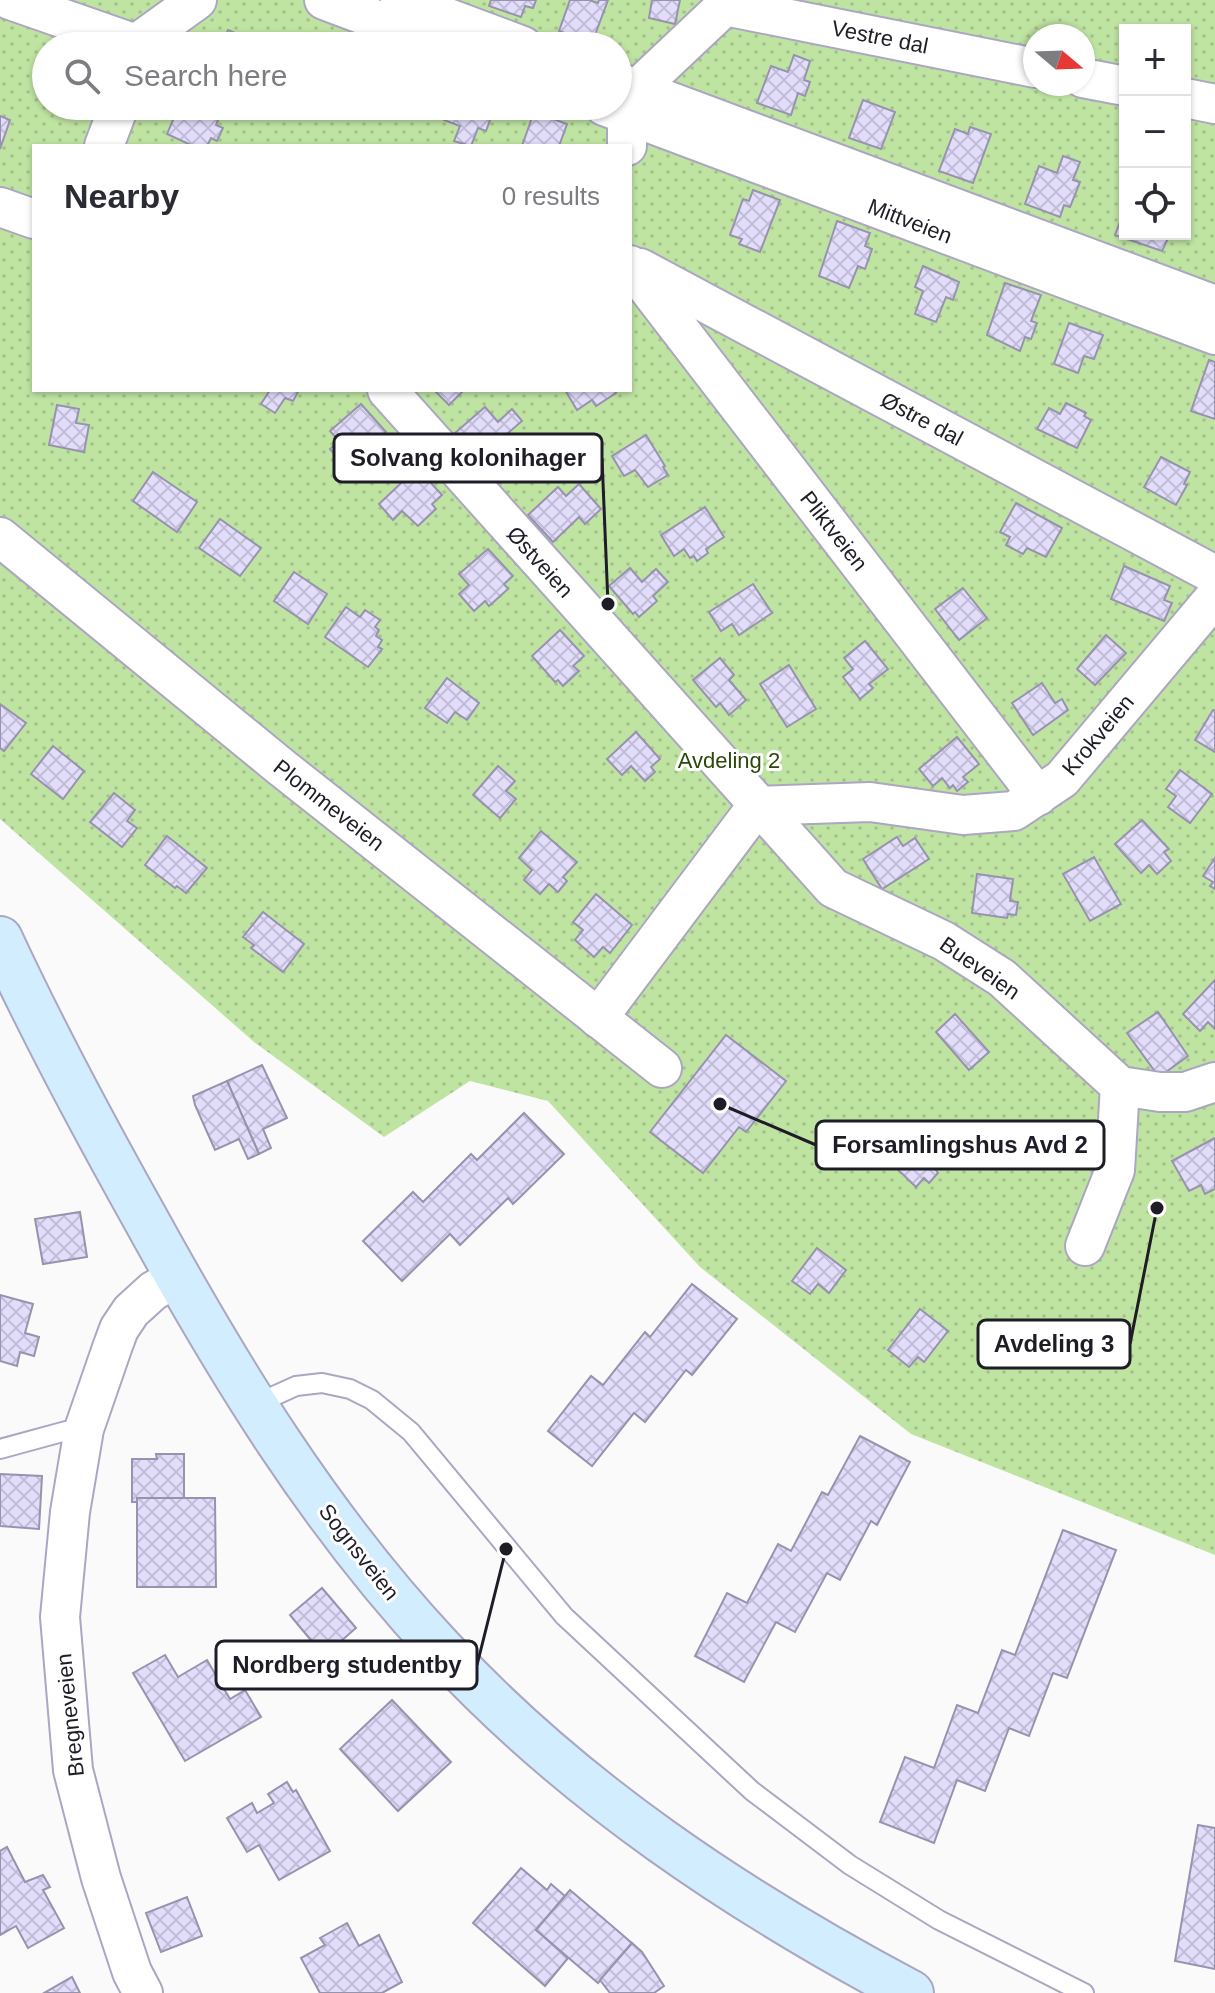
<!DOCTYPE html>
<meta charset="utf-8">
<style>
:root{--surface:#fff;--page:#f2f2f3;--text:#2b2b33;--muted:#7c7c81;--line:#e1e1e2}
body{margin:0;font-family:Arial,sans-serif;background:var(--page);color:var(--text)}
.controls{position:absolute;right:24px;top:24px;display:grid;overflow:hidden;border-radius:0px;box-shadow:0 2px 6px #0004}
.controls button{width:72px;height:72px;display:grid;place-items:center;padding:0;border:0;border-bottom:2px solid var(--line);background:var(--surface);color:var(--text);font:40px sans-serif}
.compass{position:absolute;left:1023px;top:24px;width:72px;height:72px;border-radius:50%;background:var(--surface);box-shadow:0 2px 6px #0004;rotate:109deg}
.list{margin:0;padding:0;list-style:none}
h2{display:flex;justify-content:space-between;align-items:center;height:104px;margin:0;padding:0 32px;font-size:34px}
h2 small{font-size:26px;font-weight:400;color:var(--muted)}
.icon{flex:none;width:44px;height:44px;fill:none;stroke:currentColor;stroke-width:2;stroke-linecap:round;stroke-linejoin:round}
.map{position:relative;flex:none;width:1215px;height:1993px;overflow:hidden}
.search{position:absolute;background:var(--surface);box-shadow:0 2px 6px #0004;left:32px;top:32px;width:600px;height:88px;display:flex;align-items:center;gap:20px;box-sizing:border-box;padding:0 28px;border-radius:44px;color:var(--muted);font-size:30px}
.panel{position:absolute;background:var(--surface);box-shadow:0 2px 6px #0004;left:32px;top:144px;width:600px;height:248px;border-radius:0px}
.map>svg:first-child{display:block}
.garden{fill:url(#garden-dots);fill-rule:evenodd}
.building{fill:url(#building-cross-hatch);stroke:#9792ae;stroke-width:2}
.lines{fill:none;stroke-linecap:round;stroke-linejoin:round}
.service-casing{stroke:#aba6c2;stroke-width:22}
.minor-casing{stroke:#aba6c2;stroke-width:42}
.secondary-casing{stroke:#aba6c2;stroke-width:48}
.service{stroke:#fff;stroke-width:18}
.minor{stroke:#fff;stroke-width:38}
.secondary{stroke:#d1edfe;stroke-width:44}
.labels{text-anchor:middle;dominant-baseline:central;stroke-width:6;stroke-linejoin:round;paint-order:stroke}
.street-label{font-size:22px;fill:#1e1c27;stroke:#fff}
.park-label{font-size:22px;fill:#2b470a;stroke:#fff}
.leader{fill:none;stroke:#1e1c27;stroke-width:3}
.callout-dot{fill:#1e1c27;stroke:#fff;stroke-width:3}
.callout{fill:#fff;stroke:#1e1c27;stroke-width:3}
.callout-label{font-size:24px;text-anchor:middle;font-weight:bold;fill:#1e1c27}
</style>
<div class="map">
<svg width="1215" height="1993" viewBox="0 0 1215 1993">
<defs>
<pattern id="garden-dots" width="8" height="8" patternUnits="userSpaceOnUse" patternTransform="scale(2)"><rect width="8" height="8" fill="#bfe4a2"/><path d="M2 2h.1M6 6h.1" fill="none" stroke="#a4c38c" stroke-width="1.8" stroke-linecap="round"/></pattern>
<pattern id="building-cross-hatch" width="8" height="8" patternUnits="userSpaceOnUse" patternTransform="scale(2)"><rect width="8" height="8" fill="#e2ddfb"/><path d="M0 0l8 8M0 8l8-8" fill="none" stroke="#c1bdd7"/></pattern>
</defs>
<rect width="100%" height="100%" fill="#fafafa"/>
<path class="garden" d="M0,0H1215V1555L911,1434L700,1267L548,1101L470,1081L384,1137L254,1042L0,819ZM1125,30H1185V234H1125ZM1035,36H1083V84H1035ZM46,46H618V106H46ZM34,146H630V390H34Z"/>
<g class="building">
<path d="M491,0H536L533,8L525,6L521,17L489,6Z"/>
<path d="M570,0H589L598,3L599,0H608L592,43L559,31Z"/>
<path d="M652,0H680L675,24L649,18Z"/>
<path d="M228,30L253,41L261,46H221Z"/>
<path d="M794,55L810,61L804,80L810,82L805,96L798,93L791,115L757,103L771,66L788,72Z"/>
<path d="M863,100L895,112L881,149L849,138Z"/>
<path d="M179,106H192L219,118L216,125L223,128L217,141L211,138L207,146H193L167,134Z"/>
<path d="M448,106H484L485,109L493,112L486,131L478,128L471,146L454,141L460,126L444,120Z"/>
<path d="M534,112L567,124L559,146H522Z"/>
<path d="M0,116L10,120L0,149Z"/>
<path d="M970,127L991,134L973,183L939,171L955,129L968,134Z"/>
<path d="M1063,156L1080,162L1073,180L1080,182L1070,207L1064,205L1060,217L1025,204L1039,166L1057,173Z"/>
<path d="M753,190L780,200L760,252L739,244L742,239L730,235L743,199L749,201Z"/>
<path d="M1125,209V234H1170L1162,251L1115,235Z"/>
<path d="M837,221L870,233L865,246L872,249L865,269L858,266L849,288L819,276Z"/>
<path d="M923,266L959,282L953,300L946,297L936,322L915,314L923,291L915,287Z"/>
<path d="M1005,283L1041,295L1031,321L1037,323L1031,339L1025,337L1020,351L987,335Z"/>
<path d="M1069,323L1103,335L1094,359L1084,356L1078,373L1054,364Z"/>
<path d="M1209,360L1215,362V419L1191,411Z"/>
<path d="M270,390H299L293,401L285,398L275,413L261,404Z"/>
<path d="M434,390H464L449,405Z"/>
<path d="M565,390H614L616,393L596,406L592,400L577,410Z"/>
<path d="M1066,403L1086,413L1084,416L1091,420L1077,448L1037,429L1049,408L1060,414Z"/>
<path d="M361,404L386,432L375,442L380,447L362,463L357,457L345,467L330,449L339,441L330,431Z"/>
<path d="M57,405L79,409L76,423L89,425L84,452L49,445Z"/>
<path d="M485,407L498,422L512,409L522,421L508,433L514,441L499,455L493,449L480,461L455,433Z"/>
<path d="M646,435L665,466L663,467L668,475L648,487L635,470L624,476L612,456Z"/>
<path d="M1161,457L1190,472L1184,484L1187,485L1176,505L1144,487Z"/>
<path d="M417,468L442,495L432,504L436,509L418,526L402,511L393,520L379,504Z"/>
<path d="M153,472L197,502L177,532L133,501Z"/>
<path d="M579,484L601,509L585,524L579,517L553,542L528,515L558,487L566,496Z"/>
<path d="M1016,503L1062,528L1046,557L1027,548L1023,554L1006,545L1010,537L1000,532Z"/>
<path d="M705,507L724,537L706,549L708,553L697,561L694,556L690,558L684,549L674,556L661,535Z"/>
<path d="M220,519L261,548L240,576L199,548Z"/>
<path d="M488,549L513,576L504,584L508,589L489,606L485,601L474,611L459,594L469,585L459,574Z"/>
<path d="M1124,566L1170,586L1164,600L1172,603L1164,621L1111,599Z"/>
<path d="M630,568L642,582L656,569L668,582L653,596L657,601L639,617L635,612L633,614L609,586Z"/>
<path d="M294,572L327,594L308,624L274,601Z"/>
<path d="M753,584L772,613L739,635L732,624L721,631L709,612Z"/>
<path d="M963,588L987,618L959,640L935,609Z"/>
<path d="M346,607L360,617L365,610L380,620L375,627L379,630L376,636L382,640L378,647L382,649L368,667L325,637Z"/>
<path d="M560,630L584,656L573,666L579,671L563,686L558,680L555,682L532,656Z"/>
<path d="M1106,635L1126,653L1095,685L1077,669Z"/>
<path d="M865,641L888,669L869,684L873,688L860,699L843,677L853,669L844,658Z"/>
<path d="M720,658L734,675L729,680L746,700L729,715L720,703L716,707L693,680Z"/>
<path d="M789,665L816,709L787,727L760,684Z"/>
<path d="M447,678L479,703L467,720L455,712L447,723L425,708Z"/>
<path d="M1042,683L1055,703L1062,699L1068,710L1033,735L1012,703Z"/>
<path d="M0,704L26,723L4,751L0,748Z"/>
<path d="M1213,710L1215,711V752L1195,740Z"/>
<path d="M636,732L660,759L651,767L655,772L645,781L631,766L622,775L607,759Z"/>
<path d="M957,737L979,764L963,777L968,782L957,791L953,785L950,788L942,778L933,786L919,769Z"/>
<path d="M53,746L84,771L63,799L31,774Z"/>
<path d="M498,766L515,781L506,791L516,799L500,818L473,795Z"/>
<path d="M1180,770L1212,794L1190,823L1168,807L1176,796L1166,789Z"/>
<path d="M114,793L135,810L127,821L137,828L122,847L90,822Z"/>
<path d="M1142,820L1169,849L1164,852L1171,861L1157,874L1149,865L1141,873L1115,844Z"/>
<path d="M541,831L577,862L563,877L567,881L558,892L549,884L540,894L524,880L532,870L519,858Z"/>
<path d="M167,836L207,868L186,893L177,886L175,888L145,865Z"/>
<path d="M897,837L903,846L915,838L929,859L882,889L863,859Z"/>
<path d="M1094,857L1121,904L1090,921L1063,874Z"/>
<path d="M1215,858V889L1210,886L1213,882L1203,876Z"/>
<path d="M977,874L1013,879L1010,901L1018,902L1016,915L1008,914L1007,918L972,913Z"/>
<path d="M596,894L632,925L610,953L603,947L594,957L575,940L583,930L573,922Z"/>
<path d="M263,912L304,944L283,972L251,948L254,945L243,937Z"/>
<path d="M1215,980V1029L1208,1022L1200,1031L1183,1014Z"/>
<path d="M1158,1012L1188,1056L1159,1077L1127,1033Z"/>
<path d="M955,1014L989,1052L969,1070L936,1032Z"/>
<path d="M726,1035L786,1081L746,1132L739,1127L703,1173L650,1132Z"/>
<path d="M262,1065L287,1118L263,1129L271,1148L259,1154L227,1081Z"/>
<path d="M227,1081L259,1154L248,1159L239,1139L215,1150L195,1105L193,1096Z"/>
<path d="M524,1113L564,1154L513,1204L508,1198L460,1245L450,1234L402,1281L363,1241L413,1192L423,1202L471,1154L477,1160Z"/>
<path d="M915,1133L941,1158L933,1166L938,1173L929,1183L924,1178L916,1187L889,1161Z"/>
<path d="M1215,1138V1189L1205,1194L1201,1185L1189,1191L1172,1161Z"/>
<path d="M80,1212L87,1257L43,1264L35,1219Z"/>
<path d="M817,1248L846,1270L829,1293L818,1284L810,1294L792,1281Z"/>
<path d="M692,1284L737,1319L692,1375L686,1370L645,1422L634,1413L592,1466L548,1431L591,1376L603,1385L645,1332L650,1337Z"/>
<path d="M0,1295L33,1304L25,1333L39,1337L34,1356L20,1352L17,1366L0,1361Z"/>
<path d="M920,1309L948,1331L924,1362L918,1357L909,1367L888,1350Z"/>
<path d="M860,1436L910,1462L877,1525L871,1521L840,1580L827,1573L795,1632L776,1622L744,1682L695,1656L727,1593L747,1603L778,1544L791,1551L822,1492L828,1495Z"/>
<path d="M156,1454H184V1498H137V1502H132V1459H157Z"/>
<path d="M0,1474L42,1476L39,1529L0,1526Z"/>
<path d="M137,1498H215L216,1587H137Z"/>
<path d="M1063,1530L1116,1550L1067,1678L1053,1673L1029,1736L1009,1728L985,1791L957,1780L934,1843L880,1822L905,1757L934,1768L957,1705L978,1713L1002,1650L1015,1655Z"/>
<path d="M322,1588L356,1628L324,1656L290,1615Z"/>
<path d="M165,1655L178,1677L207,1660L230,1699L245,1690L261,1717L185,1761L133,1673Z"/>
<path d="M392,1700L451,1762L398,1811L340,1749Z"/>
<path d="M287,1782L293,1792L296,1790L330,1851L279,1880L259,1845L247,1852L227,1818L252,1803L257,1813L274,1803L268,1794Z"/>
<path d="M1198,1825L1215,1828V1969L1175,1961Z"/>
<path d="M7,1847L25,1882L43,1875L50,1887L43,1890L64,1928L28,1948L16,1926L0,1935V1851Z"/>
<path d="M521,1868L547,1890L551,1884L565,1896L536,1930L568,1958L545,1986L473,1923Z"/>
<path d="M570,1890L632,1943L598,1983L536,1930Z"/>
<path d="M187,1897L202,1936L161,1952L146,1913Z"/>
<path d="M347,1923L359,1946L379,1935L402,1982L382,1993H320L301,1958L325,1945L320,1938Z"/>
<path d="M632,1943L642,1952L664,1986L654,1993H610L600,1980Z"/>
<path d="M72,1977L80,1993H44Z"/>
</g>
<g class="lines">
<g class="service-casing">
<g id="service">
<path d="M254,1405L296,1386L322,1383L350,1389L372,1400L411,1432L564,1616L752,1791L850,1865L939,1920L1084,1993"/>
<path d="M0,1449L66,1431L84,1429"/>
</g>
</g>
<g class="minor-casing">
<g id="minor">
<path d="M10,0L136,44"/>
<path d="M324,0L446,46"/>
<path d="M400,0L523,46"/>
<path d="M725,6L1035,68"/>
<path d="M136,46V44L197,0"/>
<path d="M1083,78L1125,86"/>
<path d="M618,82L1215,305"/>
<path d="M1185,98L1215,104"/>
<path d="M604,106L1215,335"/>
<path d="M104,146L119,106"/>
<path d="M627,146V115L637,89L725,6"/>
<path d="M0,207L34,219"/>
<path d="M630,265L1038,796"/>
<path d="M640,268L1215,575"/>
<path d="M387,390L833,888L944,941L1002,978L1120,1086L1160,1092H1185L1215,1082"/>
<path d="M0,537L281,767L662,1068"/>
<path d="M757,806L870,802L963,815L1014,811L1062,779L1215,597"/>
<path d="M598,1018L757,806"/>
<path d="M1085,1246L1115,1170L1120,1086"/>
<path d="M143,1993L132,1972L101,1878L73,1770L60,1617L70,1512L84,1429L112,1348L119,1329L131,1311L153,1291L177,1277"/>
</g>
</g>
<g class="secondary-casing">
<path id="secondary" d="M0,939C44,1034 94,1127 145,1218C229,1371 320,1520 440,1648C573,1792 739,1902 911,1993"/>
</g>
<use href="#service" class="service"/>
<use href="#minor" class="minor"/>
<use href="#secondary" class="secondary"/>
</g>
<g class="labels">
<g class="street-label">
<text transform="translate(880 37) rotate(11)">Vestre dal</text>
<text transform="translate(910 221) rotate(21)">Mittveien</text>
<text transform="translate(922 419) rotate(28)">Østre dal</text>
<text transform="translate(834 531) rotate(52)">Pliktveien</text>
<text transform="translate(540 562) rotate(48)">Østveien</text>
<text transform="translate(1098 735) rotate(-50)">Krokveien</text>
<text transform="translate(329 805) rotate(38)">Plommeveien</text>
<text transform="translate(980 968) rotate(35)">Bueveien</text>
<text transform="translate(359 1552) rotate(52)">Sognsveien</text>
<text transform="translate(70 1715) rotate(-96)">Bregneveien</text>
</g>
<g class="park-label">
<text x="729" y="760">Avdeling 2</text>
</g>
</g>
<path class="leader" d="M608 604L602 458M720 1104L816 1145M1157 1208L1130 1344M506 1549L477 1665"/>
<g class="callout-dot">
<circle cx="608" cy="604" r="8"/>
<circle cx="720" cy="1104" r="8"/>
<circle cx="1157" cy="1208" r="8"/>
<circle cx="506" cy="1549" r="8"/>
</g>
<g class="callout">
<rect x="334" y="434" width="268" height="48" rx="8"/>
<rect x="816" y="1121" width="288" height="48" rx="8"/>
<rect x="978" y="1320" width="152" height="48" rx="8"/>
<rect x="216" y="1641" width="261" height="48" rx="8"/>
</g>
<g class="callout-label">
<text x="468" y="466">Solvang kolonihager</text>
<text x="960" y="1153">Forsamlingshus Avd 2</text>
<text x="1054" y="1352">Avdeling 3</text>
<text x="347" y="1673">Nordberg studentby</text>
</g>
</svg>
<div class="controls">
<button>+</button>
<button>−</button>
<button><svg class="icon" aria-label="locate" viewBox="0 0 24 24"><circle cx="12" cy="12" r="6"/><path d="M12 2v4M12 18v4M2 12h4M18 12h4"/></svg></button>
</div>
<svg class="compass" viewBox="-18 -18 36 36"><path d="M0-13l5 13h-10z" fill="#e53935"/><path d="M0 13l5-13h-10z" fill="#7c7c81"/></svg>
<div class="search"><svg class="icon" aria-label="search" viewBox="0 0 24 24"><circle cx="10" cy="10" r="6"/><path d="M15 15l6 6"/></svg>Search here</div>
<section class="panel">
<h2>Nearby<small>0 results</small></h2>
<ul class="list">
</ul>
</section>
</div>
